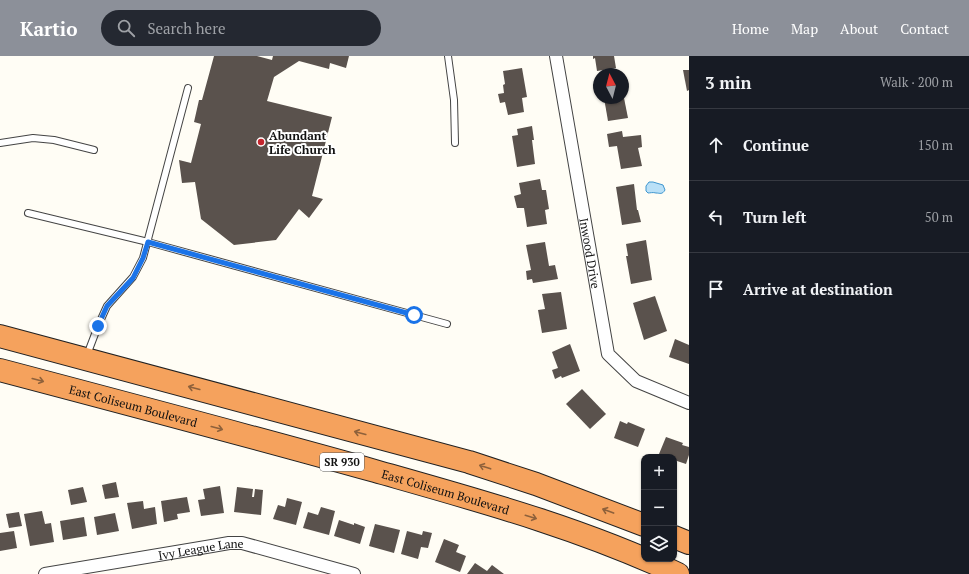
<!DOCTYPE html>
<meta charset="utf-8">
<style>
:root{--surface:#171b24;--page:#242831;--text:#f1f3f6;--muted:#9ea1a6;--line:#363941;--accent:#8c9099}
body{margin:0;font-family:"PT Serif",serif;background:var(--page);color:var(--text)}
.controls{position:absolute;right:12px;bottom:12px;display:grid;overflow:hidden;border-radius:8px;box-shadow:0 1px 3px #0004}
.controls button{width:36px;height:36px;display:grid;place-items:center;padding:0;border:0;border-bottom:1px solid var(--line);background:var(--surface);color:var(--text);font:20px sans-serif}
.compass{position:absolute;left:593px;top:12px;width:36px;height:36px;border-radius:50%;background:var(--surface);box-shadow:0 1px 3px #0004;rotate:353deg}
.stop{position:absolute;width:12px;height:12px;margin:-9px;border:3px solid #1a73e8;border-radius:50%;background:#fff}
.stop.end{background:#1a73e8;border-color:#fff;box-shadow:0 1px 4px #0008}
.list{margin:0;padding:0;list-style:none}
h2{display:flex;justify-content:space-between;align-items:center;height:52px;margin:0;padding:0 16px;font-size:17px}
h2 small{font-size:13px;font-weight:400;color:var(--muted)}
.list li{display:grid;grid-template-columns:26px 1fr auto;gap:12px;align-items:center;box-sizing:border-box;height:72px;padding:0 16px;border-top:1px solid var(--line)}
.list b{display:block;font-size:15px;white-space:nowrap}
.list em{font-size:13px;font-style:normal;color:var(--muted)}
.icon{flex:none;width:22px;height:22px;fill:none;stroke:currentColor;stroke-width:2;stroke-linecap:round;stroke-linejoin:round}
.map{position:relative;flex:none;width:689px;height:518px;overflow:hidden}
header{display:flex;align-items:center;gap:24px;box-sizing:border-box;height:56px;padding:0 20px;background:var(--accent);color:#fff}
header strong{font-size:19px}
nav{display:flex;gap:22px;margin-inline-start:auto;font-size:14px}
.search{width:280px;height:36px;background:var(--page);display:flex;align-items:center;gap:10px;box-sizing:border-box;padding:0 14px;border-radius:22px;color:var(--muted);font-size:15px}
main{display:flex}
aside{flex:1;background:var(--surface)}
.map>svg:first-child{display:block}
.water{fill:#b9e0f7;stroke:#3f96cf}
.building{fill:#5a524d}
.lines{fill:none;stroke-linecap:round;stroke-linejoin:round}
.lane-casing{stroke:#444;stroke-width:8}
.street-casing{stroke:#444;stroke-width:14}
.highway-casing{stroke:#222;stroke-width:24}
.lane{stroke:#fff;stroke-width:6}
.street{stroke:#fff;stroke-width:12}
.highway{stroke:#f5a25d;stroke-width:22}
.oneway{stroke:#8e613b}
.route{stroke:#1a73e8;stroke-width:5}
.poi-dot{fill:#c4262e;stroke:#fff;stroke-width:1.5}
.labels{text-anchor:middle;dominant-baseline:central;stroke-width:4;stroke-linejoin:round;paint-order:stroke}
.shield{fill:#fff;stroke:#585858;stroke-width:1}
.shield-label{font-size:11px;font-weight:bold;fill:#111}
.poi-label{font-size:12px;font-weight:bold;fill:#111;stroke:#fff;text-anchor:start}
.street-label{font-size:12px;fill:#111;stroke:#fff}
</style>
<header>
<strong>Kartio</strong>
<div class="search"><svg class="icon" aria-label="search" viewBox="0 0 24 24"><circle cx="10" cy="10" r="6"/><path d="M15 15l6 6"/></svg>Search here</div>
<nav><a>Home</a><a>Map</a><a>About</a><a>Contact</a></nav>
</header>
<main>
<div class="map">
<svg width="689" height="518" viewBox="0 0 689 518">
<rect width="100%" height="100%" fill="#fffdf5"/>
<path class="water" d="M649,126H653L663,129L665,134C662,139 660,137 656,137C653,136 650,137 648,137L646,135V130Z"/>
<g class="building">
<path d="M214,0H257L272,4L273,0H349L346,12L330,7L329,13L299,5L274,21L267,45L332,61L312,140L323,143L309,162L299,153L276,184L234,189L201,163L195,126L182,127L179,104L191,107L201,68L194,66L199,44H202Z"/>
<path d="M593,0H614L616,12L597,15L595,2L593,3Z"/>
<path d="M522,12L527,41L522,42L524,56L508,59L505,46L500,47L498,38L504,37L503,29L505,28L503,15Z"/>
<path d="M683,14H689V34L687,35Z"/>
<path d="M623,24H626L628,33H623Z"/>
<path d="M604,42H624L628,62L608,65Z"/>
<path d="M532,70L534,84H532L535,108L517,111L512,80L518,79L517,73Z"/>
<path d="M622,75L623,81L641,79L642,91L638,92L642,110L621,113L617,90L609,91L607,78Z"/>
<path d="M540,123L542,134H546L549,153L545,154L547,168L527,171L524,152H517L514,140L521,138L519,127Z"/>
<path d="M634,128L637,154H638L641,166L622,169L616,131Z"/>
<path d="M646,184L652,224L631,228L626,200H628L626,188Z"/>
<path d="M545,186L549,210L555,209L558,223L533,227L532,223L527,224L526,215L531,214L526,189Z"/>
<path d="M561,236L567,273L542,277L538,254L545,253L542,238Z"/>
<path d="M655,240L667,275L644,284L633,247Z"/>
<path d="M675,283L689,289V308L669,301Z"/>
<path d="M570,288L580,315L562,322L561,320L555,323L552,314L558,312L552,296Z"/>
<path d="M582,333L606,358L590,373L566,348Z"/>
<path d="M620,365L627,368L628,366L645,373L638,391L614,382Z"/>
<path d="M666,381L683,387L682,389L689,391V399L686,408L674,404V401H666L659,398Z"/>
<path d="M116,426L119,441L105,443L102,429Z"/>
<path d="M220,430L224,457L201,460L198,444L205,443L203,433Z"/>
<path d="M83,431L87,446L71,449L68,434Z"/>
<path d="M237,431L253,433L252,441H254L255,433L263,434L261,459L234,456Z"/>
<path d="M187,441L190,456L177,458L178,463L164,466L161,445Z"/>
<path d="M287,442L302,446L296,469L273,463L278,449L285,451Z"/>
<path d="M143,445L144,453L155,451L157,468L132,473L127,447Z"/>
<path d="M321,451L335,455L329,479L303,472L308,456L318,459Z"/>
<path d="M42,455L45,468L51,467L54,486L30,490L24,458Z"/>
<path d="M19,456L22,470L9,472L6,458Z"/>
<path d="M115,457L119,475L97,479L94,461Z"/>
<path d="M84,461L87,480L63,484L60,465Z"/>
<path d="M339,464L354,469V467L365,471L360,488L334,480Z"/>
<path d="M375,468L400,474L394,497L369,490Z"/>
<path d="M14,475L17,492L0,495V477Z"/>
<path d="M407,475L422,479L423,475L432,477L428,492L421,491L418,503L401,498Z"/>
<path d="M444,483L459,489L456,496L466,500L460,516L435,506Z"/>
<path d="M475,507L487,515L492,509L504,518H467Z"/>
</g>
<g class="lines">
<g class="lane-casing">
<g id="lane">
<path d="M448,0L454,44L455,87"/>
<path d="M0,87L33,82L54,84L94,94"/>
<path d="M28,157L148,186L447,268"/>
<path d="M87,299L98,270L107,250L133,221L143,202L188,32"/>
</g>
</g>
<g class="street-casing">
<g id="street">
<path id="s1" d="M556,0L608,298L636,325L689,347"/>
<path id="s2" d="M45,518L212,490L229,487H242L354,518"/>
</g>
</g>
<g class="highway-casing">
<g id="highway">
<path d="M0,280L469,406L536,428L644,469"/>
<path id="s3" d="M0,314C125,347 250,380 375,415C477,444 581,472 678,518"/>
<path d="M674,481L689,487"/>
</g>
</g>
<use href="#lane" class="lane"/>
<use href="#street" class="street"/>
<use href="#highway" class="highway"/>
</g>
<defs><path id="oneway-shaft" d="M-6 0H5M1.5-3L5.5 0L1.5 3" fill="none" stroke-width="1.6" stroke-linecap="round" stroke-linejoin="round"/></defs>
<g class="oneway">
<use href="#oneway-shaft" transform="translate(38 324) rotate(15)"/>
<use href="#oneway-shaft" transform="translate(194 332) rotate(-165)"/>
<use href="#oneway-shaft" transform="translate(217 372) rotate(15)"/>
<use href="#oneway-shaft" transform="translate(360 377) rotate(-165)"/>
<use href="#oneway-shaft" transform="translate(485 411) rotate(-162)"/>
<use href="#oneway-shaft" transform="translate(608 455) rotate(-160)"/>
<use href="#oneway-shaft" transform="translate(531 461) rotate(17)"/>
</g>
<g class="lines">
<path class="route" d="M98,270L107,250L133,222L143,202L148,186L414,259"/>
</g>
<circle class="poi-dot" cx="261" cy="86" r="4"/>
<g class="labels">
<rect class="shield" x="320" y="397" width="44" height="18" rx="3"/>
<g class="shield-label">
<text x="342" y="406">SR 930</text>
</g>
<g class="poi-label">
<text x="269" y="79">Abundant<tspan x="269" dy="14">Life Church</tspan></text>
</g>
<g class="street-label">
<text stroke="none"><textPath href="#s1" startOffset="200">Inwood Drive</textPath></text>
<text stroke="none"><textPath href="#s3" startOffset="138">East Coliseum Boulevard</textPath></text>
<text stroke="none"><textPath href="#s3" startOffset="462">East Coliseum Boulevard</textPath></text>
<text stroke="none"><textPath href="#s2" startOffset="158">Ivy League Lane</textPath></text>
</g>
</g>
</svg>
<div class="controls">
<button>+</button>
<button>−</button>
<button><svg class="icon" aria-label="layers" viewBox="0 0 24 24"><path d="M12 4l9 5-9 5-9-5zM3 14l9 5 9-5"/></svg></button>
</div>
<svg class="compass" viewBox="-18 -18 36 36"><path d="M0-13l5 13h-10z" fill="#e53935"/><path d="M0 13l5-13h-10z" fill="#9ea1a6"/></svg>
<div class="stop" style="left:414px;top:259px"></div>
<div class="stop end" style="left:98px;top:270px"></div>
</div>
<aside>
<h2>3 min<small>Walk · 200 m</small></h2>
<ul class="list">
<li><svg class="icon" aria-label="ahead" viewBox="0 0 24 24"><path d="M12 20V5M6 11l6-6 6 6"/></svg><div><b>Continue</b></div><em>150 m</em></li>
<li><svg class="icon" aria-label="left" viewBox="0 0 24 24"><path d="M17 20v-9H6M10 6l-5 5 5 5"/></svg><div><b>Turn left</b></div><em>50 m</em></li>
<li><svg class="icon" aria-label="arrive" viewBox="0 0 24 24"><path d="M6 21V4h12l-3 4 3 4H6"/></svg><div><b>Arrive at destination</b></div></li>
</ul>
</aside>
</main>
